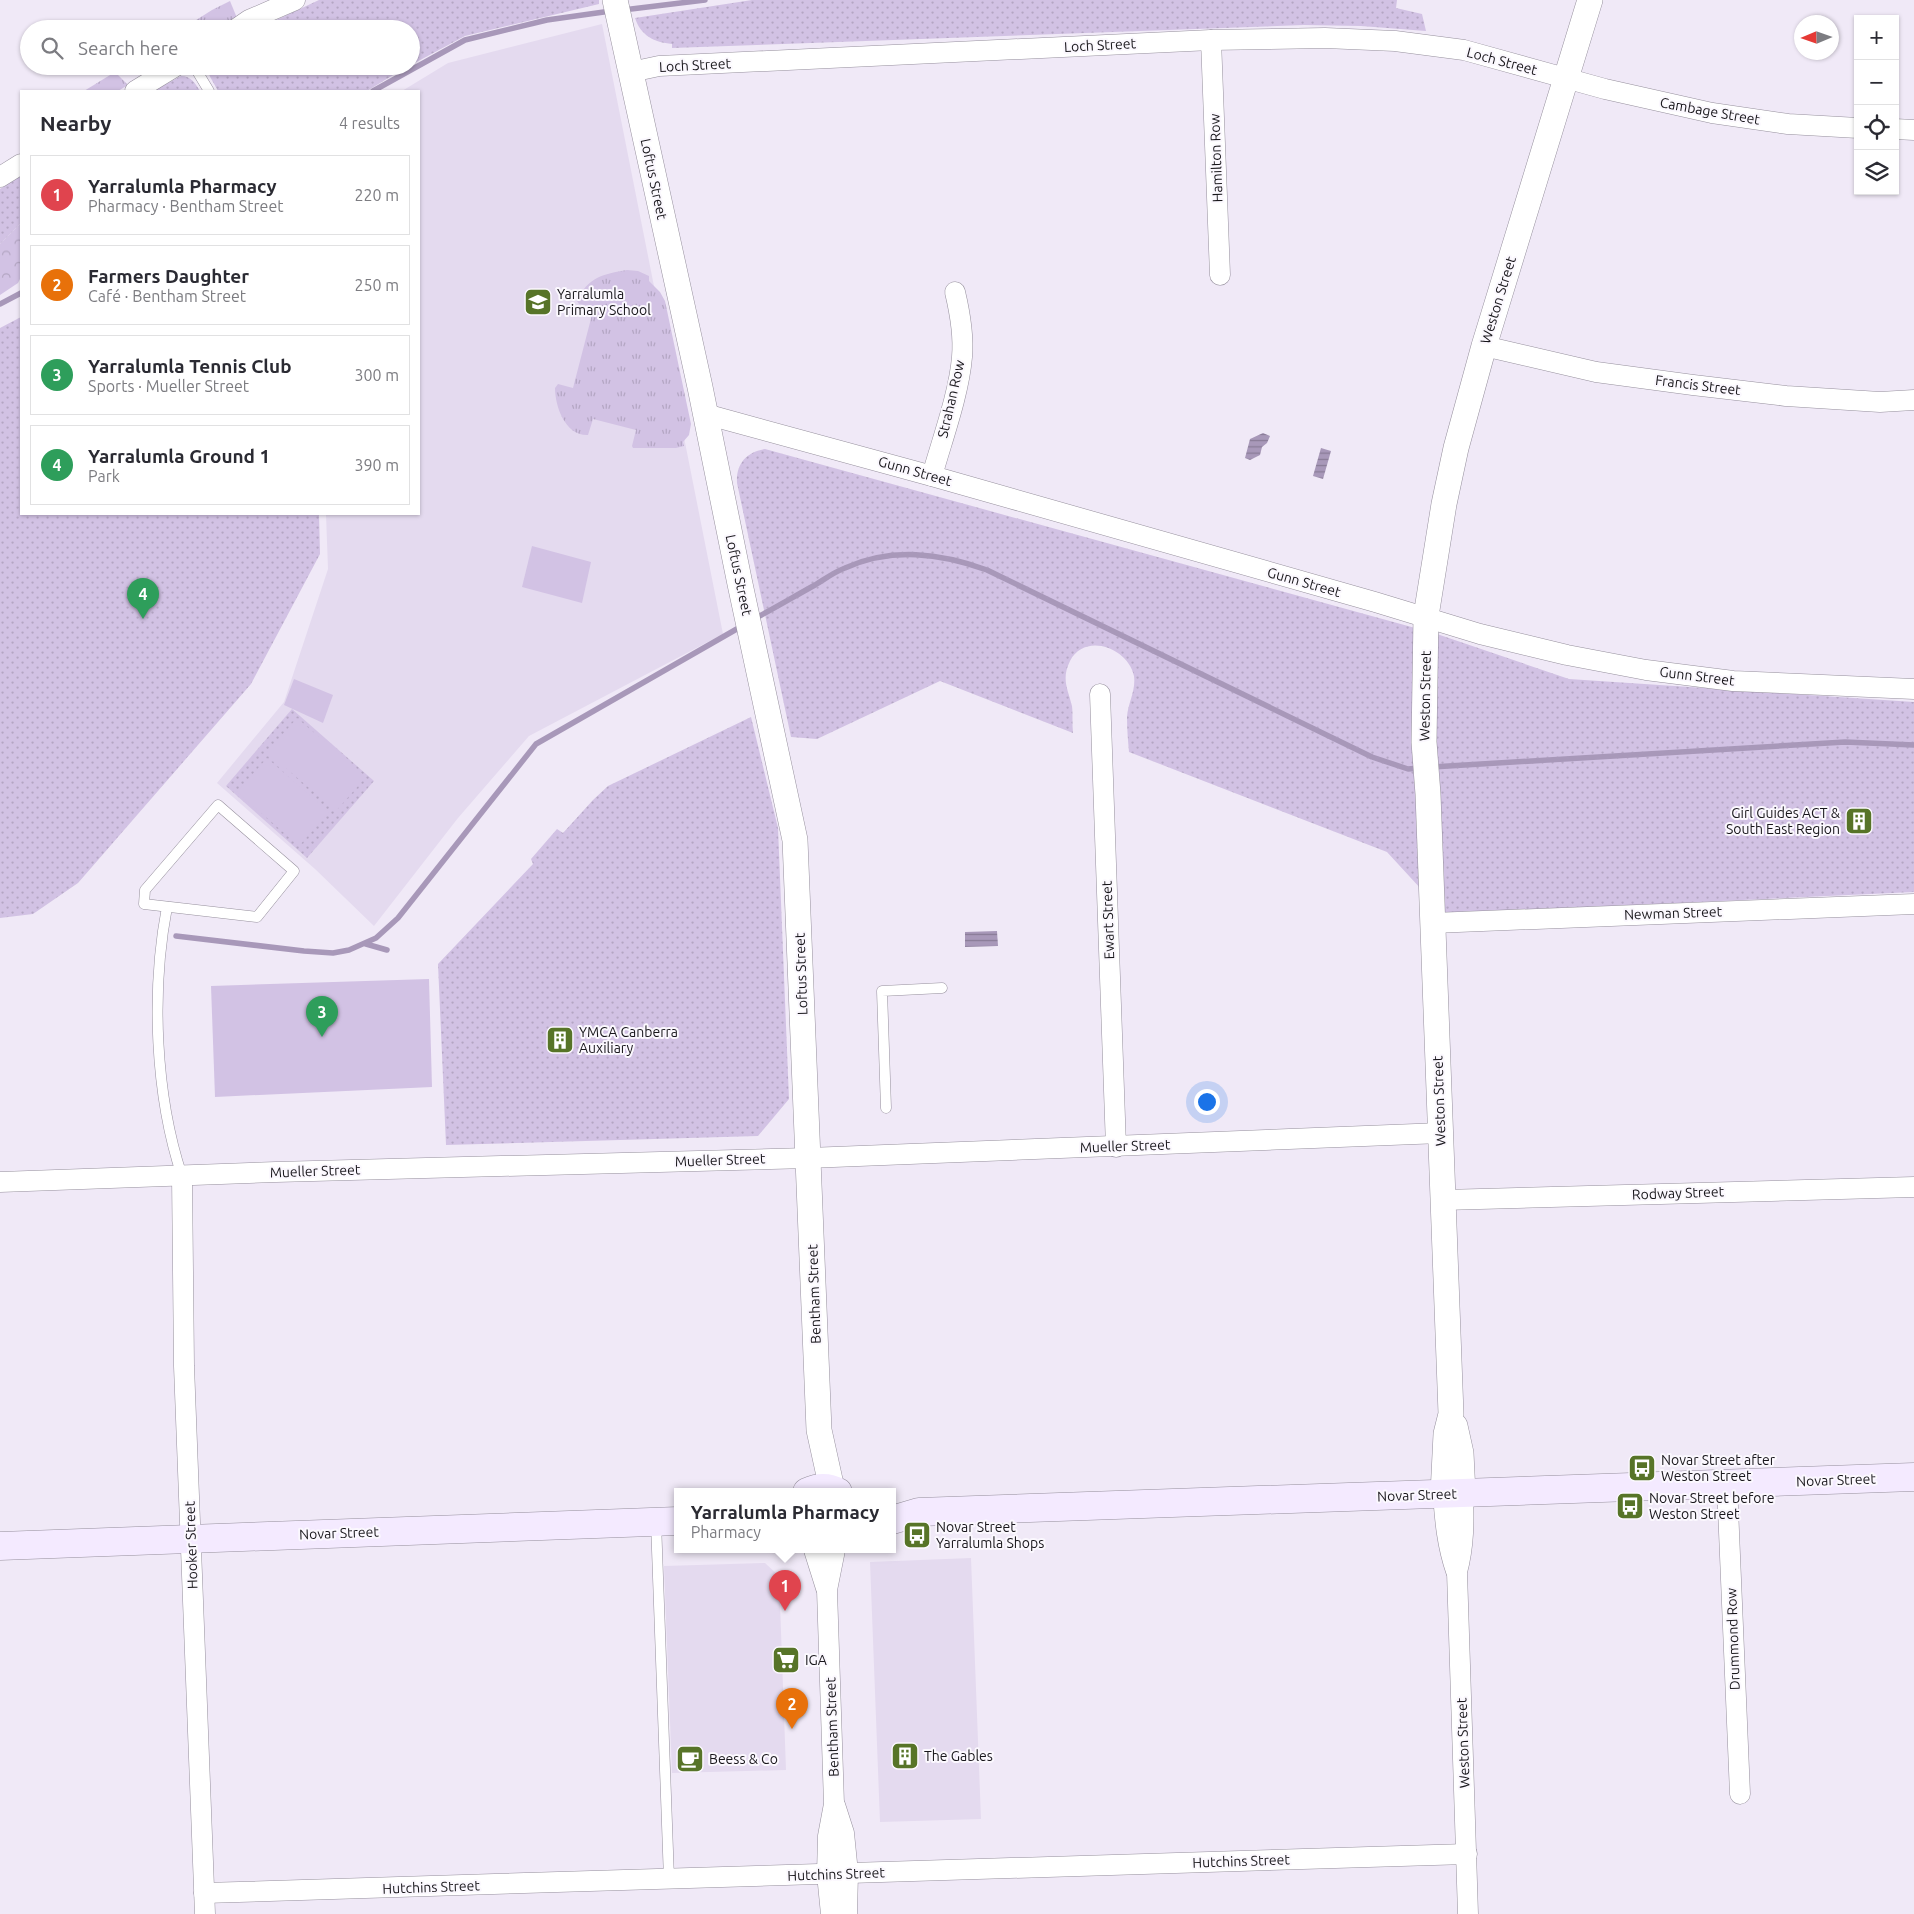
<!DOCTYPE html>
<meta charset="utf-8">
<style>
:root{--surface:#fff;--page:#f2f2f3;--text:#2b2b33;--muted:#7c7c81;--line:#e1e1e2;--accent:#577428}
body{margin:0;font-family:Ubuntu,sans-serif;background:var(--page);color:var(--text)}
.controls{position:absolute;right:15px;top:15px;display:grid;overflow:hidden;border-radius:0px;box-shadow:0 1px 4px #0004}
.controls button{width:45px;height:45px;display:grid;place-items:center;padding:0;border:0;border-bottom:1px solid var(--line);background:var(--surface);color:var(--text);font:25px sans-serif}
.compass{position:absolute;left:1794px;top:15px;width:45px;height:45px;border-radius:50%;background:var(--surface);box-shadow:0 1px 4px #0004;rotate:268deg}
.you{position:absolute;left:1206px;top:1101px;width:18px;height:18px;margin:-12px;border:4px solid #fff;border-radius:50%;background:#1a73e8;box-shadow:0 0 0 8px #1a73e833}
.badge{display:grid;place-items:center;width:32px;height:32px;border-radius:50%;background:var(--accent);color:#fff;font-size:16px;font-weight:700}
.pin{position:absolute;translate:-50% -41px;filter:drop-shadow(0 1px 2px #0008)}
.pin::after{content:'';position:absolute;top:26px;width:18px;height:15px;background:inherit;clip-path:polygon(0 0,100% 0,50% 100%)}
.popup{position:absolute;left:674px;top:1488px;width:222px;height:65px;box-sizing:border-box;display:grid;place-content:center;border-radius:0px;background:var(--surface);filter:drop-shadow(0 1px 4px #0005);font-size:16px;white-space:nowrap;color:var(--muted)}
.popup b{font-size:19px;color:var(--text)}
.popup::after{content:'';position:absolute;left:50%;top:100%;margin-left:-10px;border:10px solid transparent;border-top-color:var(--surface)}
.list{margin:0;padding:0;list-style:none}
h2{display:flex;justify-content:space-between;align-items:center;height:65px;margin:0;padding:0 20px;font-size:21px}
h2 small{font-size:16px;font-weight:400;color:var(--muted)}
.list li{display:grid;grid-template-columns:32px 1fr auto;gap:15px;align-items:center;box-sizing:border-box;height:80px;margin:0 10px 10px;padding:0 10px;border:1px solid var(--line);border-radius:0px}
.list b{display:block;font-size:19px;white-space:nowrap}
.list p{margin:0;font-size:16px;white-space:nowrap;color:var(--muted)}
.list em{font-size:16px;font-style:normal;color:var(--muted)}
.icon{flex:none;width:28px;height:28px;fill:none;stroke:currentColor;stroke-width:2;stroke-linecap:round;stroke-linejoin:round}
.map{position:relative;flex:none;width:1914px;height:1914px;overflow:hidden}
.search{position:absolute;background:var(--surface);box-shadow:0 1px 4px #0004;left:20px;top:20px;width:400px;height:55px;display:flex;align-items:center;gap:12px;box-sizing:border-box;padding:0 18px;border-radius:28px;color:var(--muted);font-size:19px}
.panel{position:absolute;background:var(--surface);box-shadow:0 1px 4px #0004;left:20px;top:90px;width:400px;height:425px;border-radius:0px}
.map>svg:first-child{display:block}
.built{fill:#e4daef}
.grass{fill:url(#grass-tufts)}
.forest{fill:url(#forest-crowns)}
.park{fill:url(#park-dots)}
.pitch{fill:#d2c2e4}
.water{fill:url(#water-rules)}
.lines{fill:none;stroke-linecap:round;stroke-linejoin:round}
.stream{stroke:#a898b9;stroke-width:5.5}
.service-casing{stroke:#96909d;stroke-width:11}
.minor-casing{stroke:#96909d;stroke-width:21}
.tertiary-casing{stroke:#96909d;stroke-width:26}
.secondary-casing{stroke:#96909d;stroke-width:29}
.service{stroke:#fff;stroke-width:10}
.minor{stroke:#fff;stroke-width:20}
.tertiary{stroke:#fff;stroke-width:25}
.secondary{stroke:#f4eaff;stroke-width:28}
.labels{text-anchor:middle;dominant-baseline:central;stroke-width:4;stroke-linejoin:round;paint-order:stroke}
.street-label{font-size:14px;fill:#18161b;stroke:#fbf8fe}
.poi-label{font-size:14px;fill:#18161b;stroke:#fbf8fe;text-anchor:start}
</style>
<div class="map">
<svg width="1914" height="1914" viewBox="0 0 1914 1914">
<defs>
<pattern id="grass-tufts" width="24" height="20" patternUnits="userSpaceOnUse" patternTransform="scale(1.25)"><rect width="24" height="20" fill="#d2c2e4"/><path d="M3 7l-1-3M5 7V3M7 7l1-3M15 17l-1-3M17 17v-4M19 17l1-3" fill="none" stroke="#b4a6c3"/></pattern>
<pattern id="forest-crowns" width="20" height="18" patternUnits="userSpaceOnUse" patternTransform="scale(1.25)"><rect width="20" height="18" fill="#d2c2e4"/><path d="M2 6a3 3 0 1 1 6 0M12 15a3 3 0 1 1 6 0" fill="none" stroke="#b4a6c3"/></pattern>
<pattern id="park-dots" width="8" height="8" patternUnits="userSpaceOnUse" patternTransform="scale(1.25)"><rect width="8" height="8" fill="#d2c2e4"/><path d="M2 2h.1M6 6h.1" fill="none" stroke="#b4a6c3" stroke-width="1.8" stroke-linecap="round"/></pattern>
<pattern id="water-rules" width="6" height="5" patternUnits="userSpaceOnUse" patternTransform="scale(1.25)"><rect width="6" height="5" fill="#a898b9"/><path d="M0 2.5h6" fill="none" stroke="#887b96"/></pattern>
</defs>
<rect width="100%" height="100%" fill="#f0e9f7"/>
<g class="built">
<path d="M602,24L723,634L529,736L458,818L374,926L315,869L217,783L284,702L328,569L326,514H419V91H402L448,63Z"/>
<path d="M971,1558L981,1819L880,1822L870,1562Z"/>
<path d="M765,1563L779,1576L786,1770L672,1773L664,1566Z"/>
</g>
<g class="grass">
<path d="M230,1L237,18L217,29H182L212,10Z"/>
<path d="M115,72L128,85L118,91H84Z"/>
<path d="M627,270L638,271L649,276V281L660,292L665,301L691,424L689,435L683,442L684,446L676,448H633L632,446L636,430L593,419L588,435C565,436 555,406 555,388L558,384L573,388L594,307L579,304L577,301C588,277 603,274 627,270Z"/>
</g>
<path class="forest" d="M21,223V277L18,283L0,295V244Z"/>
<g class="park">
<path d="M319,0H599V4L465,36L411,65V29H257Z"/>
<path d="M752,0H1397L1396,8L1422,14L1426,31L1361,26L1304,25L672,48V44C654,42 641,36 635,18Z"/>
<path d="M207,66H408L367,91H218L208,73Z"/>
<path d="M181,76C191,76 195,83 200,91H153Z"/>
<path d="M21,176V223L0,244V189Z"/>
<path d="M21,317V514H319L320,554L251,684L78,883L33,914L0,918V328Z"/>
<path d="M765,449L1437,634L1569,679L1914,702V892L1444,914L1387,852L1129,752C1128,741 1127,729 1127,717C1128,703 1136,691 1134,676C1128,648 1085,632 1070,661C1061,679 1068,689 1072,706C1073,714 1072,724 1073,733L940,681L817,739L791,737L737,483C736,464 746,452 765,449Z"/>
<path d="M292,709L374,781L307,858L226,786Z"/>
<path d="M751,717L778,828L789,1099L758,1136L446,1145L438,964L533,864L531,859L557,829L563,833L593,800L608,786Z"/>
</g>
<g class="pitch">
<path d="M532,546L591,562L582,603L522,587Z"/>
<path d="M294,679L333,695L323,723L284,705Z"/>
<path d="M297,718L366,777L336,811L267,752Z"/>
<path d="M267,758L329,812L299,846L237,792Z"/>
<path d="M429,979L432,1087L215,1097L211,986Z"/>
</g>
<g class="water">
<path d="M1263,433L1270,436L1267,443L1262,447L1260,455L1250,460L1245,458L1250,439Z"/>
<path d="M1321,448L1331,451L1323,479L1313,476Z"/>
<path d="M997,931L998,946L965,947V932Z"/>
</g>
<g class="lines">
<g class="stream">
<path d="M623,10L705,0"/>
<path d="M373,91L465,40L547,20L611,11"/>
<path d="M0,304L21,293"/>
<path d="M754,619C775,608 795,596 815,585C825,579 834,572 845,568C892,547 940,553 987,570L1372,757L1408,769L1420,768"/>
<path d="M1432,767L1845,742L1914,745"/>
<path d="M176,936L304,951L333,953L349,950L376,938L398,918L536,744L742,626"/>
<path d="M366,944L387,950"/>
</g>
<g class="service-casing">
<g id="service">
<path d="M194,66L209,91"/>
<path d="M218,805L294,871L257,917L144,904L145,890Z"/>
<path d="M167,907C151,991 155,1095 182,1176"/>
<path d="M886,1108L882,991L942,988"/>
<path d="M656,1522L669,1879"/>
</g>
</g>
<g class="minor-casing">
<g id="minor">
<path d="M236,29L249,20L295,0"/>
<path d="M1211,40L1220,275"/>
<path d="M631,72L659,66L1211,40L1325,38L1395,41L1464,50L1605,89L1712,113L1788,124L1858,128"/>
<path d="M135,91L176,66"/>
<path d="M1895,129L1914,130"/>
<path d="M0,177L21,164"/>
<path d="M1484,346L1596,372L1693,385L1786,396L1880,402L1914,400"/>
<path d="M705,414L932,476L1375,602L1480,634L1567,655L1646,670L1733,681L1914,689"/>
<path d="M932,476C942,440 959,394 962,357C964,335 960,313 955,292"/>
<path d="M1100,694L1116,1147"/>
<path d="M1433,923L1914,904"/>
<path d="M182,1176L184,1366L205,1914"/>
<path d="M0,1182L276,1172L808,1158L1441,1133"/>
<path d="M1443,1200L1914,1187"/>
<path d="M1727,1484L1740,1794"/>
<path d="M1443,1494C1445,1521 1447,1545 1456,1571"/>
<path d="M1463,1494C1464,1521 1464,1546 1457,1572L1468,1914"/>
<path d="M814,1550L826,1588"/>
<path d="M835,1805L844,1833L848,1873L847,1914"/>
<path d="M204,1893L1467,1854"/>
<path d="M831,1914L827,1874L828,1836L834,1804L827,1590L835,1550"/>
</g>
</g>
<g class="tertiary-casing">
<g id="tertiary">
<path d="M615,0L700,387L740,584L795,840L819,1430L832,1489"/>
<path d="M1455,1426L1461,1453L1463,1494"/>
<path d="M1443,1494L1446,1434L1451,1414L1428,794L1424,742L1426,616L1444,504L1456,448L1484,346L1590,0"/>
</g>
</g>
<g class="secondary-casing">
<g id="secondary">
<path d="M807,1492C818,1487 827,1486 838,1492"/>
<path d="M892,1520L919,1512L1914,1477"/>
<path d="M0,1546L678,1521"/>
</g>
</g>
<use href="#service" class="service"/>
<use href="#minor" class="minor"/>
<use href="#tertiary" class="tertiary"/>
<use href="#secondary" class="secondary"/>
</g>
<defs>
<g id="school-square" transform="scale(1.4375)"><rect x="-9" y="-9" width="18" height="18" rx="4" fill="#577428" stroke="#fbf8fe"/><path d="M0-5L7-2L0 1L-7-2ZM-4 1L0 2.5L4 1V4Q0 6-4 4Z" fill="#fff"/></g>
<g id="building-square" transform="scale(1.4375)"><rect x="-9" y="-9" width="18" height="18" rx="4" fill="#577428" stroke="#fbf8fe"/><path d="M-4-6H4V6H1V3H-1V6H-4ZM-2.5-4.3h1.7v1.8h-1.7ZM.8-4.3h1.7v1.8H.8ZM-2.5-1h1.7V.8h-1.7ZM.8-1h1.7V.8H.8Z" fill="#fff"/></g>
<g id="bus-square" transform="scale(1.4375)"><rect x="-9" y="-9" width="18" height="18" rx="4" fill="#577428" stroke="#fbf8fe"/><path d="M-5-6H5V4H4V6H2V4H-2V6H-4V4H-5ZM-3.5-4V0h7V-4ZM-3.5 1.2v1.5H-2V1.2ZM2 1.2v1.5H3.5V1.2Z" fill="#fff"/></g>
<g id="supermarket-square" transform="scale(1.4375)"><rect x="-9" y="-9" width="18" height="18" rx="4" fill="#577428" stroke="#fbf8fe"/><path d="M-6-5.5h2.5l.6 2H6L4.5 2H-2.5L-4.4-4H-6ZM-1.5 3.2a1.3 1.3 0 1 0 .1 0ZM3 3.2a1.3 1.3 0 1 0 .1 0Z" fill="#fff"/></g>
<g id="cafe-square" transform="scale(1.4375)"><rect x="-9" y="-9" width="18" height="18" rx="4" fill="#577428" stroke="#fbf8fe"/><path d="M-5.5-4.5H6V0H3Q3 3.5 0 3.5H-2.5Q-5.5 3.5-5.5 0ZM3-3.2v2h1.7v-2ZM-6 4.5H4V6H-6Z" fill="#fff"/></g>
</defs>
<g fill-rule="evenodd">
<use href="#school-square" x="538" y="302"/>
<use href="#building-square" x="1859" y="821"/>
<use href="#building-square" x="560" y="1040"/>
<use href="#bus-square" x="1642" y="1468"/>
<use href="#bus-square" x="1630" y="1506"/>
<use href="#bus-square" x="917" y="1535"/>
<use href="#supermarket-square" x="786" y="1660"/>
<use href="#building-square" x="905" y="1756"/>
<use href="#cafe-square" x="690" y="1759"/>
</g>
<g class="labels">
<g class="street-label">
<text transform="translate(1100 45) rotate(-3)">Loch Street</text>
<text transform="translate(1502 61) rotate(15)">Loch Street</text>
<text transform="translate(695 65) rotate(-3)">Loch Street</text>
<text transform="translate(1710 111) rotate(10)">Cambage Street</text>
<text transform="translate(1216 158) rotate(-92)">Hamilton Row</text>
<text transform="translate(654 179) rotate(78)">Loftus Street</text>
<text transform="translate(1498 300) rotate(-73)">Weston Street</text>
<text transform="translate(1698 385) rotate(7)">Francis Street</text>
<text transform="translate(951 399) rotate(-77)">Strahan Row</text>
<text transform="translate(915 471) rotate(16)">Gunn Street</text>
<text transform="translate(739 575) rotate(78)">Loftus Street</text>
<text transform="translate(1304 582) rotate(16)">Gunn Street</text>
<text transform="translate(1697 676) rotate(7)">Gunn Street</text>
<text transform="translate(1425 696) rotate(-89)">Weston Street</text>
<text transform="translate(1673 913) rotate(-2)">Newman Street</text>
<text transform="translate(1108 920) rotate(-92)">Ewart Street</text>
<text transform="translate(801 974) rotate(-92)">Loftus Street</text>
<text transform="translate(1439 1101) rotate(-92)">Weston Street</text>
<text transform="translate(1125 1146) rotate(-2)">Mueller Street</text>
<text transform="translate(720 1160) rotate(-2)">Mueller Street</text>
<text transform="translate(315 1171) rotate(-2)">Mueller Street</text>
<text transform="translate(1678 1193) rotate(-2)">Rodway Street</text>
<text transform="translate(814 1294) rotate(-92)">Bentham Street</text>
<text transform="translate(1836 1480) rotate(-2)">Novar Street</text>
<text transform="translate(1417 1495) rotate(-2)">Novar Street</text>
<text transform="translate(339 1533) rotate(-2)">Novar Street</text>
<text transform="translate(191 1545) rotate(-92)">Hooker Street</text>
<text transform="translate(1733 1639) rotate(-92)">Drummond Row</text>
<text transform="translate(832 1727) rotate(-92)">Bentham Street</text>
<text transform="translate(1463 1743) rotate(-92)">Weston Street</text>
<text transform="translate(1241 1861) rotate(-2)">Hutchins Street</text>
<text transform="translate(836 1874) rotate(-2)">Hutchins Street</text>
<text transform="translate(431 1887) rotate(-2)">Hutchins Street</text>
</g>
<g class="poi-label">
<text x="557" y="294">Yarralumla<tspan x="557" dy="16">Primary School</tspan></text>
<text x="1840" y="813" text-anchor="end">Girl Guides ACT &amp;<tspan x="1840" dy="16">South East Region</tspan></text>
<text x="579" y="1032">YMCA Canberra<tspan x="579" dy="16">Auxiliary</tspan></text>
<text x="1661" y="1460">Novar Street after<tspan x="1661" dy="16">Weston Street</tspan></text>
<text x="1649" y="1498">Novar Street before<tspan x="1649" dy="16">Weston Street</tspan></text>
<text x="936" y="1527">Novar Street<tspan x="936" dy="16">Yarralumla Shops</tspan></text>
<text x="805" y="1660">IGA</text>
<text x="924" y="1756">The Gables</text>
<text x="709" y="1759">Beess &amp; Co</text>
</g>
</g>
</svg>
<div class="controls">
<button>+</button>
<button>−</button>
<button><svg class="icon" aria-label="locate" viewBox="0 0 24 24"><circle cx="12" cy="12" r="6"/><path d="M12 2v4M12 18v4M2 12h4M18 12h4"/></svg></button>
<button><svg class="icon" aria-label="layers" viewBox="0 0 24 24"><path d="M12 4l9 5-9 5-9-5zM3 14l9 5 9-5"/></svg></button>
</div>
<svg class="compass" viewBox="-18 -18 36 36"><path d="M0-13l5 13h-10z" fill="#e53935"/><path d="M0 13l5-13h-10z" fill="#7c7c81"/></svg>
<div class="you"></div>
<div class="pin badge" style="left:785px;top:1611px;background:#e0444e">1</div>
<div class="popup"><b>Yarralumla Pharmacy</b>Pharmacy</div>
<div class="pin badge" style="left:792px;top:1729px;background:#e8710a">2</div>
<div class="pin badge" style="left:322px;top:1037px;background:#2e9e5b">3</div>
<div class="pin badge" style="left:143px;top:619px;background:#2e9e5b">4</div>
<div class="search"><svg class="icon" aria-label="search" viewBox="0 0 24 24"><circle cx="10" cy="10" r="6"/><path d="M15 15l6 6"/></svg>Search here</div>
<section class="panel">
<h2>Nearby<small>4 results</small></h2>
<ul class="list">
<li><span class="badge" style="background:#e0444e">1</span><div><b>Yarralumla Pharmacy</b><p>Pharmacy · Bentham Street</p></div><em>220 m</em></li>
<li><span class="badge" style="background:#e8710a">2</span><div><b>Farmers Daughter</b><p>Café · Bentham Street</p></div><em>250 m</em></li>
<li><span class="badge" style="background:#2e9e5b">3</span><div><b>Yarralumla Tennis Club</b><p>Sports · Mueller Street</p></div><em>300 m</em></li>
<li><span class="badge" style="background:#2e9e5b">4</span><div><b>Yarralumla Ground 1</b><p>Park</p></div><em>390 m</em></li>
</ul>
</section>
</div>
